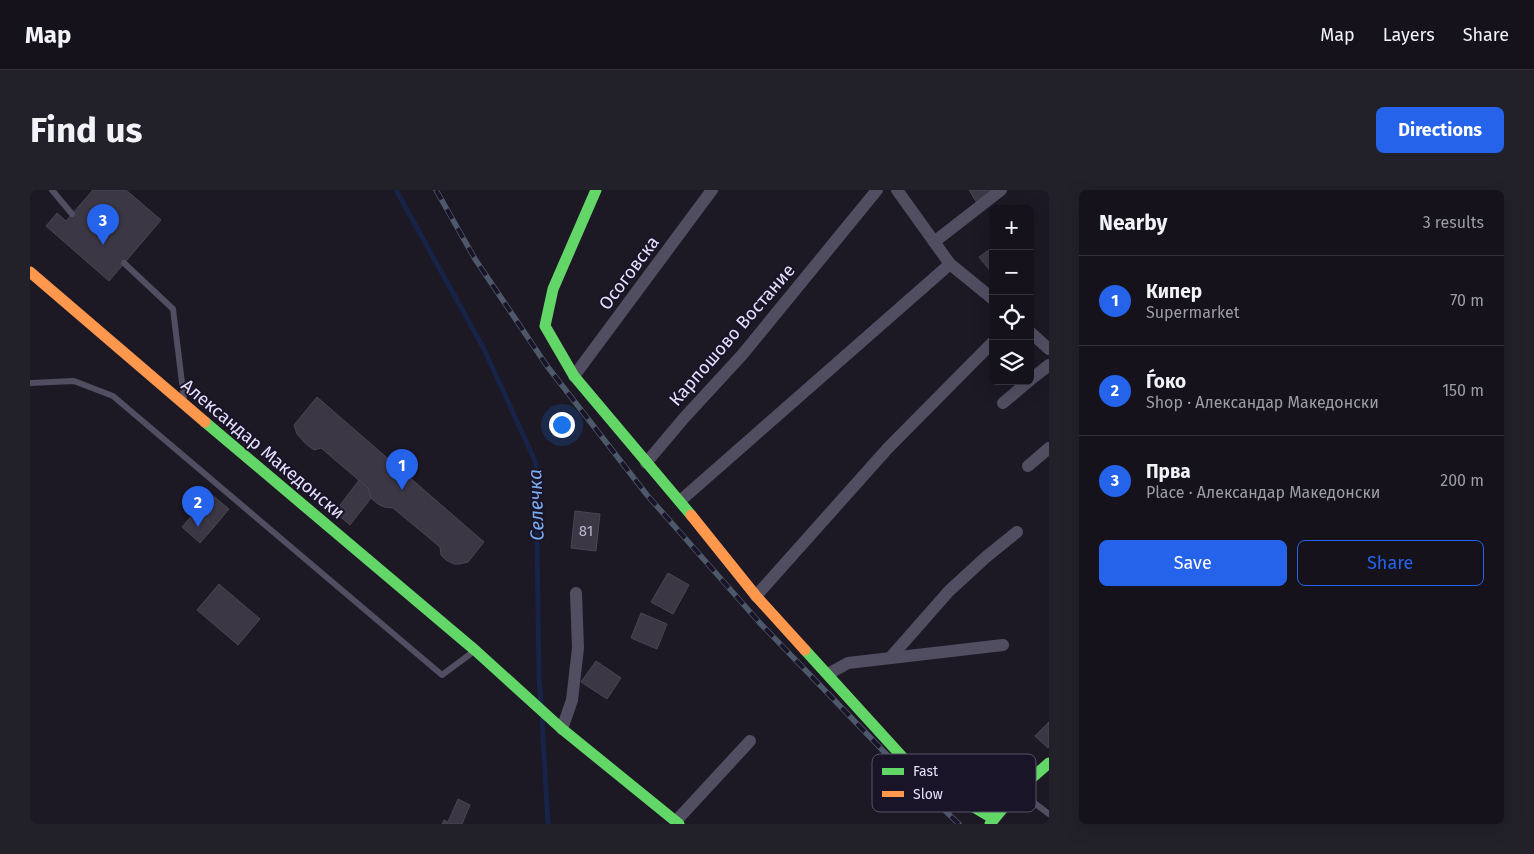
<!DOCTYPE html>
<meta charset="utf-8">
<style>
:root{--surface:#15121b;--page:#222028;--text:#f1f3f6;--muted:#9d9ea3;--line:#34323a;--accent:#2563eb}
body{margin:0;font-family:"Fira Sans",sans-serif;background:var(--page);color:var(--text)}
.controls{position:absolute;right:15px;top:15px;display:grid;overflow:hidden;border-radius:8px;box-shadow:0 5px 20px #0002}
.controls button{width:45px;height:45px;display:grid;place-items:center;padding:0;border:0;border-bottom:1px solid var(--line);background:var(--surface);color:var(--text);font:25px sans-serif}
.you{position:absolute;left:531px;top:234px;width:18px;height:18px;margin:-12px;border:4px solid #fff;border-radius:50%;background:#1a73e8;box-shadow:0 0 0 8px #1a73e833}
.badge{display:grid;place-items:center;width:32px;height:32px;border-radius:50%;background:var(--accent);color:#fff;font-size:16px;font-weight:700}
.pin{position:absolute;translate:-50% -41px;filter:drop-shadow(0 1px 2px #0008)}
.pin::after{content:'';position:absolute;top:26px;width:18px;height:15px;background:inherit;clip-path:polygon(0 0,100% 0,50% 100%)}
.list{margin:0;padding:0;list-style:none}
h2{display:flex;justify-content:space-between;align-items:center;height:65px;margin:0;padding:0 20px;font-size:21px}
h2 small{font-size:16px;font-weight:400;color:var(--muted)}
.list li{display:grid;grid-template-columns:32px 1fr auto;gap:15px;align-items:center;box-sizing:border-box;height:90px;padding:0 20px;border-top:1px solid var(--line)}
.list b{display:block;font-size:19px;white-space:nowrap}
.list p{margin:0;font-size:16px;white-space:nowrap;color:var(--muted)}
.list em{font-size:16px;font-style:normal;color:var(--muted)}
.actions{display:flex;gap:10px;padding:15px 20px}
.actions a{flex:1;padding:11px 0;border:1px solid var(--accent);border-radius:8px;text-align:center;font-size:18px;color:var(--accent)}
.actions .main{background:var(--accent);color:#fff}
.icon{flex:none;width:28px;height:28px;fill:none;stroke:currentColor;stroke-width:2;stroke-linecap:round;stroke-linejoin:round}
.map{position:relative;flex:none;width:1019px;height:634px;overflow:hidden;border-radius:8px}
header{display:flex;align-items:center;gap:30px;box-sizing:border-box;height:70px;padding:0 25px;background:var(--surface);border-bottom:1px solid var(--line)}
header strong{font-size:24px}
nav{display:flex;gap:28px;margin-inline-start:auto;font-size:18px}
.intro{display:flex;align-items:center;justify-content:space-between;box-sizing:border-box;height:120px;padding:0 30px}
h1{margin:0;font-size:35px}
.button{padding:12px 22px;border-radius:8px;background:var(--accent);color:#fff;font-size:18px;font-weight:700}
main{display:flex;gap:30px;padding:0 30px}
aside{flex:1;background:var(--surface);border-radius:8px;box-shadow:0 5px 20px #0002}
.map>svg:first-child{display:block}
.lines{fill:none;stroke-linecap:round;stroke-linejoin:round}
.stream{stroke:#172347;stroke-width:5}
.building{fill:#3b3745;stroke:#4a4555}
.lane{stroke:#524e62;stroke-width:6}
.street{stroke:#524e62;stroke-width:12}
.fast{stroke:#63d668;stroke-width:11}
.slow{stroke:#ff974d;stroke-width:11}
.rail-casing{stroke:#4d596a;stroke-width:5.5}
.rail{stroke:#1a1428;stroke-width:4;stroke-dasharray:11;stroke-linecap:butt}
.labels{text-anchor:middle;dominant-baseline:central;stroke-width:4;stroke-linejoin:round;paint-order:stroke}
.number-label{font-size:15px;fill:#bbb5ce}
.street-label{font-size:18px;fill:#e6dffb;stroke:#1a1428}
.water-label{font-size:19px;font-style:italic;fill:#7aabee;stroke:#1a1428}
.key{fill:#1a1428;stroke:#575167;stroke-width:1}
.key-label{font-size:14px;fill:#e6dffb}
</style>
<header>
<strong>Map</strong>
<nav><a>Map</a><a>Layers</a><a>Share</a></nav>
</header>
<div class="intro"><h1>Find us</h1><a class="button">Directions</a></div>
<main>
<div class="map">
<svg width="1019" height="634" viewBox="0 0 1019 634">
<rect width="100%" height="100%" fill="#1c1824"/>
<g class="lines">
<g class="stream">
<path d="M366,0L454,159L506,273L509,487L511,514"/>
<path d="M512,530L518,634"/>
</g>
</g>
<g class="building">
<path d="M63,0H96L131,30L79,91L16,36L27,23L36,31Z"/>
<path d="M939,0H964L947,13Z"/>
<path d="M963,57V80L961,82L949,67Z"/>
<path d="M287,207L454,352L438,372L430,374H424L416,370L411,365L410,357L363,318L354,317L348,314L341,308L338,298L291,258L284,260L275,253L267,244L264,235Z"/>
<path d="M329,290L338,298L341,308L320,335L305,322Z"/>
<path d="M181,304L199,319L184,337L166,321Z"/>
<path d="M166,321L184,337L170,353L152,337Z"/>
<path d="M545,321L570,324L566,361L541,358Z"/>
<path d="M638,383L659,395L643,424L621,412Z"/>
<path d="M189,394L230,429L208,455L167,420Z"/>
<path d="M611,423L637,434L627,459L601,448Z"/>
<path d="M566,471L591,488L577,509L551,492Z"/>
<path d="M1019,532V556L1018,558L1005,546Z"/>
<path d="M428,609L440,615L432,634H412L414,630L418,632Z"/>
</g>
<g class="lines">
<g class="lane">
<path d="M22,0L42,24"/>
<path d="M94,73L143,119L154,209"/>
<path d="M0,193L44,191L83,206L412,485L443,462"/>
<path d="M990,602L1019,624"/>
</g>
<g class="street">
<path d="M867,0L920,74L963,109"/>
<path d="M904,52L971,0"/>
<path d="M1000,142L1019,159"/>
<path d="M544,186L682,0"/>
<path d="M1000,190L1019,175"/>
<path d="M973,213L999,191"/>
<path d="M616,273L654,228L712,165L847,0"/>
<path d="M998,276L1019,258"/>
<path d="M650,311L920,74"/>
<path d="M726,406L858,258L963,152"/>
<path d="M860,468L919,401L956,367L987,342"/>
<path d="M798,484L818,473L973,455"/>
<path d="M532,539L542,510L548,458L546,403"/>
<path d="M646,631L720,551"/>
</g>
<g class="fast">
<path d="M566,0L523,99L515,136L544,186L661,325"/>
<path d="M175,232L446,461L532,539L649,634"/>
<path d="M775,460L876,571L915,600L964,629"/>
<path d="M960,634L988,600L1019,573"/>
</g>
<g class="slow">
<path d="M0,82L175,232"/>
<path d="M661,325L726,406L775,460"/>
</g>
<g class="rail-casing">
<path id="rail" d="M406,0L445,69L517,176L617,305L729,432L863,571L929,634"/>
</g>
<use href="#rail" class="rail"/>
</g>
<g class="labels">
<g class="number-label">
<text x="556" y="341">81</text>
</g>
<g class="street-label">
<text transform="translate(599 83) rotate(-53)">Осоговска</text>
<text transform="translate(702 145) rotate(-49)">Карпошово Востание</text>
<text transform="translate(233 259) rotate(40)">Александар Македонски</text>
</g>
<g class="water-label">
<text transform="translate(506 315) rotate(-92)">Селечка</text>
</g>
</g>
<rect x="842" y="564" width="164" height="58" rx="8" class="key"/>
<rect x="852" y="578" width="22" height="7" fill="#63d668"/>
<rect x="852" y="601" width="22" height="6" fill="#ff974d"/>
<g class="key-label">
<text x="883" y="586">Fast</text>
<text x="883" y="609">Slow</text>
</g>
</svg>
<div class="controls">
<button>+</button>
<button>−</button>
<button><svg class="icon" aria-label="locate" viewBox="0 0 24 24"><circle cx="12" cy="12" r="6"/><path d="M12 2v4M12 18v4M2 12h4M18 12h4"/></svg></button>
<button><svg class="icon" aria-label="layers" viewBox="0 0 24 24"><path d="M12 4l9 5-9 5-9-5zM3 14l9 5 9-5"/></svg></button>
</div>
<div class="you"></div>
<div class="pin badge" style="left:372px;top:300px">1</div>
<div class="pin badge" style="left:168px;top:337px">2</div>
<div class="pin badge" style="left:73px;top:55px">3</div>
</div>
<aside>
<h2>Nearby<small>3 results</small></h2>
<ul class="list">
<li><span class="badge">1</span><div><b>Кипер</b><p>Supermarket</p></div><em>70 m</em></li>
<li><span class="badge">2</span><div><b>Ѓоко</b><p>Shop · Александар Македонски</p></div><em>150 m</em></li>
<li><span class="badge">3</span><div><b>Прва</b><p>Place · Александар Македонски</p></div><em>200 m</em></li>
</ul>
<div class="actions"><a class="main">Save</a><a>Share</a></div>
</aside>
</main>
